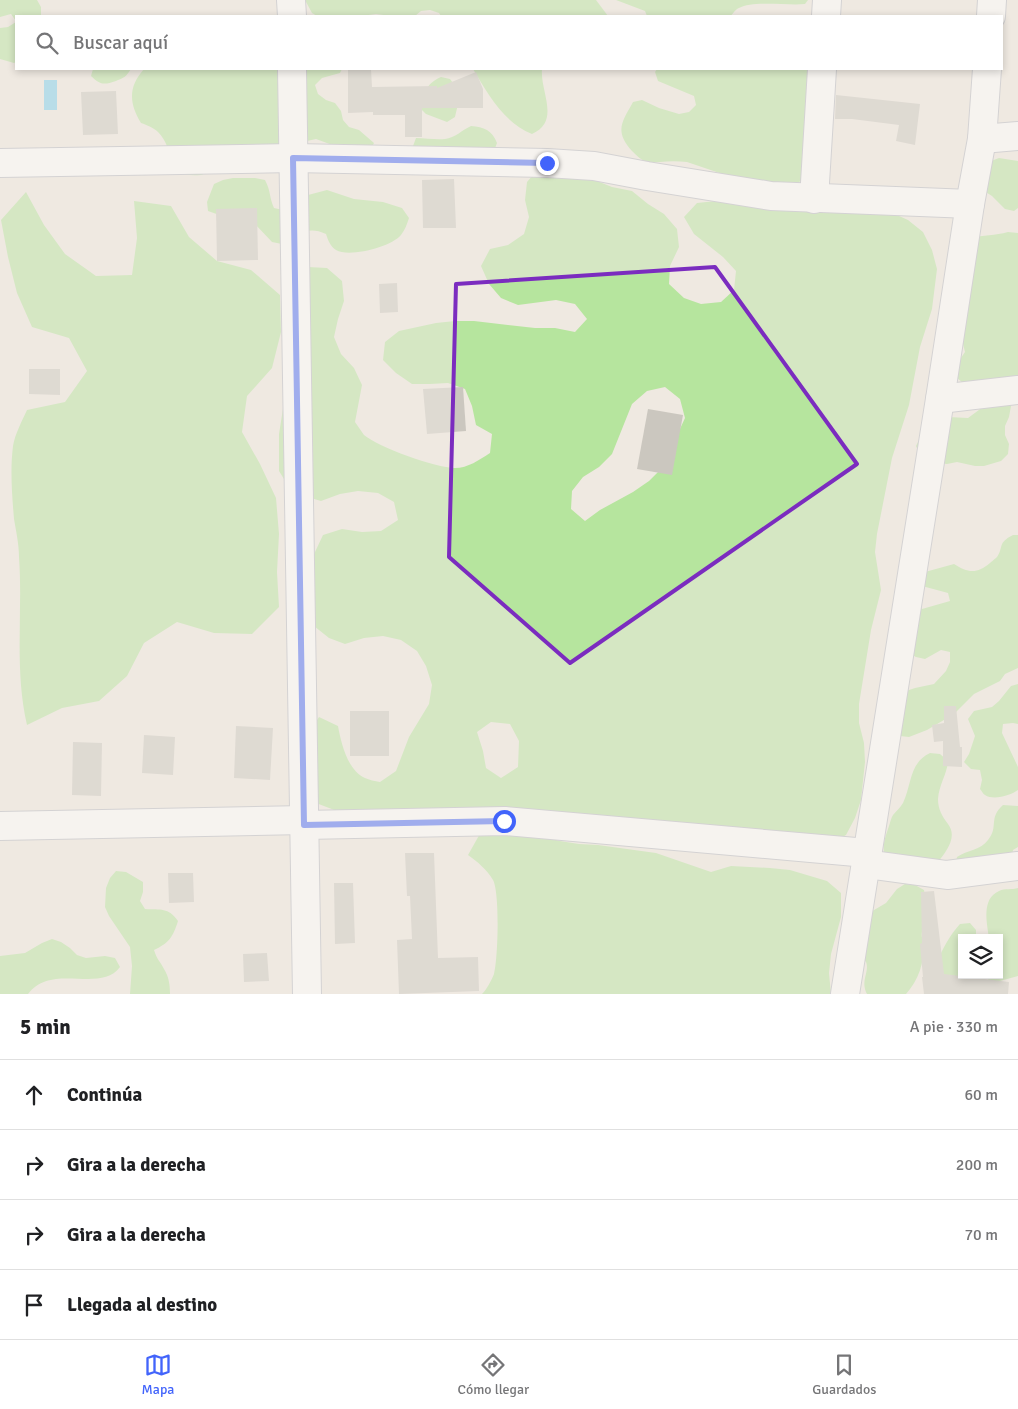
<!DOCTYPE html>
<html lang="es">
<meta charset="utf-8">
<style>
:root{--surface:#fff;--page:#f6f6f6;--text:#202124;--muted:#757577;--line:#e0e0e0;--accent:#4264fb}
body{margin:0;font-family:Signika,sans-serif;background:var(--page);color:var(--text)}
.controls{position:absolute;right:15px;bottom:15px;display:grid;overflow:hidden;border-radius:0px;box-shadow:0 2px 8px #0003}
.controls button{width:45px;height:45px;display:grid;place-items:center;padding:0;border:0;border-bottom:1px solid var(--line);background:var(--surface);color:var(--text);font:25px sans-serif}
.stop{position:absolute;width:15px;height:15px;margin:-11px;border:4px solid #4264fb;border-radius:50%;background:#fff}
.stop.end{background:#4264fb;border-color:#fff;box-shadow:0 1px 5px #0008}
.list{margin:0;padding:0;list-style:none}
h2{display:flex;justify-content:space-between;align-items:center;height:65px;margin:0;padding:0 20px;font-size:21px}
h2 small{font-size:16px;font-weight:400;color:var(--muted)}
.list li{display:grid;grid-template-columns:32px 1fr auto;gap:15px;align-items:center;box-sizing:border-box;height:70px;padding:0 20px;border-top:1px solid var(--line)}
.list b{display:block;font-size:19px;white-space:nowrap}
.list em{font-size:16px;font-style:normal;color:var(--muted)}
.icon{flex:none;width:28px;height:28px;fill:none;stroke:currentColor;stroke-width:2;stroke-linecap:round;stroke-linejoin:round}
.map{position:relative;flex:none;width:1018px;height:994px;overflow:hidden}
.search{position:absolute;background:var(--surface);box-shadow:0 2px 8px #0003;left:15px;right:15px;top:15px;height:55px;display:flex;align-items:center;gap:12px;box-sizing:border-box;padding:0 18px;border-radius:0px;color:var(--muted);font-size:19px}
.sheet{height:345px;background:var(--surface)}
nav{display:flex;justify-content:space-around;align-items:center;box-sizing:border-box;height:70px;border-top:1px solid var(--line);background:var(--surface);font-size:14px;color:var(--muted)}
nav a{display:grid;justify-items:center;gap:2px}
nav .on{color:var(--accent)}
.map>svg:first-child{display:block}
.green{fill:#b6e59e;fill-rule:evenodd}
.water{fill:#75cff0}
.building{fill:#cbc7bf}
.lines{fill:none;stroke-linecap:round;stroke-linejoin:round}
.minor-casing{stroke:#b4b7c1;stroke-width:30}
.minor{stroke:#fff;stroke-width:28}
.route{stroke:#4264fb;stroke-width:6}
.marked{fill:none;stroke:#7b2cbf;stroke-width:4;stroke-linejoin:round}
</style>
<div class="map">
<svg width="1018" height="994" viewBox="0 0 1018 994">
<rect width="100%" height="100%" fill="#efe9e1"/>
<g class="green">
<path d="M0,0H37L41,7V16H16V21L11,14L0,17Z"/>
<path d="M305,0H596L608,16H441L439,13L430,10L421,11L415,16H391L376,14L361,16H317L312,13Z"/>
<path d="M616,0H808L805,4C788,6 753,0 739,8C736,9 733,13 731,16H647L645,11Z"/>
<path d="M16,22V62L14,63L0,59V28L8,27Z"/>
<path d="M93,69H131C125,78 125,77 116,81C104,85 100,85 91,76Z"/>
<path d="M144,69H277L290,72L301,69H342L340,73L322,78L315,85L318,94L326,100L335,103L341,111L343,120L349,127L359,130L374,143L370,151L335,146L316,139L289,145L201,175C166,179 176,150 158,132C154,128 147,125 141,123C129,103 128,87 144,69Z"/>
<path d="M473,69H542C540,92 561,121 532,134C504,123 488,94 473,69Z"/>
<path d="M657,69H811L801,181L793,185H755L687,162C678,161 669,161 660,162C656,162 651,163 648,162C642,161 636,155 632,151C614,131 622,122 633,102L642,100L659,108L679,114L689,112L696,105L694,96L658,81L655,72Z"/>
<path d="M441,77L450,79C461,92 459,102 455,117L447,122L426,114L420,108C425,93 425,84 441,77Z"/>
<path d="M471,126C484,127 492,130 497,143L494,151L414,156L413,146L416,138C426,138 436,140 445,139C455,138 462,130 471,126Z"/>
<path d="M999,158L1018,161V208L1014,211L1005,209L992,196L984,191L991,161Z"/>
<path d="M539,168L577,173L612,187L632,191L648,204L664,214L677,229L679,247L670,266L669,284L684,298L701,304L721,302L734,290L736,271L723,257L694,234L684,217L697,203L716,201L888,211L908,220L923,232L932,250L937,269L932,309L920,347L909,405L892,458L877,534L875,552L881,590L871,630L859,704V723L864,743L865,762L861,800L855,818L846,835L828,845L350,816L316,803L308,734L319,717L338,726C341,742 347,770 365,778C369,780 375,781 380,782L396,771L409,737L429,704L432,685L426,666L417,651L401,640L383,636L364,638L345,644L329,638L314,626L307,569L323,535L342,529L362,532L381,531L398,520L394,502L378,493L358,491L340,494L321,501L304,496L289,487L279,471V434L285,396L308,267L327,268L342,281L344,301L338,319L334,337L341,354L354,368L362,385L355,422C358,426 361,431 364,435C378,447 436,468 455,468C468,468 479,460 490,453L492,434L476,425L472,406L465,389L448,383L430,384H412L396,373L383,360L385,342L399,331L436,323L455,321H474L535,328H555L575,332L587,319L575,304L556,300L518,305L501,298L489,284L481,266L490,249L508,245L524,234L529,217L525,200L527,182ZM665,387L680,399L685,418L662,468L649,481L633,492L600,510L585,521L571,509L572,491L583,477L599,467L612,454L632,404L647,391ZM491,722L510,724L519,741L518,767L501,778L486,768L483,751L477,732Z"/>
<path d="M233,178H255L265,180C271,191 269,197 274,208L283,210L308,195L327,190L354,199L383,202L402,208L409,218C407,224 405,230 401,235C391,247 349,258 336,250C330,246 328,240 326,234C307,225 298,235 282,244L272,242L253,222L225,217L208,211L207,202L214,184L223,180Z"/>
<path d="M26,192L44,225L65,254L96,276L132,275L137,238L134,201L171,206L189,237L217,261L251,270L280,295L281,332L272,368L247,396L242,432L260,464L276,498L279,534L277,572L279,607L252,634L214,633L177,622L144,643L127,676L99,701L62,708L27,725C14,669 23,613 19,557C19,544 16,531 14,519C12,495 10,470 13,446C15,434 22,421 27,410L65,402L87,371L69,338L32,327L17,293L8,257L1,220Z"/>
<path d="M1008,232L1018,233V385L963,383L956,377L954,368L965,352L963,344L950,331L971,239C983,234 995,236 1008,232Z"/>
<path d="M1001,401L1011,406L1009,417L1005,426V435L1009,444L1008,454L1001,461L984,466H975L957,462L947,464L937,463L920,455L916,446L920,438L948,417L968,418L983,407Z"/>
<path d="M1013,535H1018V668L1005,674L1000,681L974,694L954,714L927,730L909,737L900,736L906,691L915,688L934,684L946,671L950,662V652L941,650L925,659L916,657L907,652L917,601L922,609L950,601L948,593L922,586L925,572L954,564C968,573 977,574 990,563C991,562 996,558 997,557C1004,547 997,543 1013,535Z"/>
<path d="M1018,684V724L1013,723L1003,724L1002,733L1018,767V790C1011,795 994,801 985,795C983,794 982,791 980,789L982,780L980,770L971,769L964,762L969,754L975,736L968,719L974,711L992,707L999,701L1011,686Z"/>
<path d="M930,753L940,754L948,761C947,774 939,785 938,799C938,809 942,816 948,824C958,837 946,852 938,862L886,860C881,847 885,838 889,826C890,823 891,818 893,815C896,811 900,808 903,803C912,784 909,763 930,753Z"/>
<path d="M1003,805L1018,806V847L1013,850L1011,860L955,865L957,857C967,850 981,850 988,840C999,827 988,818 1003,805Z"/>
<path d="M486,823L560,841L579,844L598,845L656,853L711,872L731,866L770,868L790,870L827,881L841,893V917L831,954L829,973L831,994H482C487,989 491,981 494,974C498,959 500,893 493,880C487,870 478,862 468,855Z"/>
<path d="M116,871L126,872L143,882V892L140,901L145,909C161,910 168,907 178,921C173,937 169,943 154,950C157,960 160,961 164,969C169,977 170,985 170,994H130L132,966L130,947L109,916L105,907L106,888L110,878Z"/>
<path d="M905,884L915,885L924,890C927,904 923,918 922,932C921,937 923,939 923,944C925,962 918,981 906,994H867C860,980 870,972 866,962C864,959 862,957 860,955L869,913L886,903L897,889Z"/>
<path d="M1018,888V976L1000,981H989L986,975H999V938H989C987,923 981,899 999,891C1005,888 1012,890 1018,888Z"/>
<path d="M970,923L976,930V938H962V975H977L948,983L937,963C942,949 950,935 960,924Z"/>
<path d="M52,939L61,942L70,948L77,955L86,958L105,956L115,958L120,967C100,994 52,962 28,994H0V956L25,953L42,943Z"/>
</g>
<rect class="water" x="44" y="80" width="13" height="30"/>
<g class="building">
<path d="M348,69H371L372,87L437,86V88L476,72L483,89V108H422V137H405V115H373V112L348,113Z"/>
<path d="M116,91L118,134L83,135L81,92Z"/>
<path d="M836,95L920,104L915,145L896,141L899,125L852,119H835Z"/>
<path d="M454,179L456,228H423L422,180Z"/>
<path d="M257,208L258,260L217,261L216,209Z"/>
<path d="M397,283L398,312L380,313L379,284Z"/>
<path d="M29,369H60V395L29,394Z"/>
<path d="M463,387L466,431L427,434L423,389Z"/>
<path d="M648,409L683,415L672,475L637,469Z"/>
<path d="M944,706H956L960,747H962V767L943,766V741L934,742L932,725L944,723Z"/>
<rect x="350" y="711" width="39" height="45"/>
<path d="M236,726L273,728L270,780L234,778Z"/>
<path d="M144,735L175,737L173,775L142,773Z"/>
<path d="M73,742L102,743L101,796L72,795Z"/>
<path d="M405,853H434L438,958L478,957L479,991L399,994L397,940L412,939L410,896H407Z"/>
<path d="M168,873H193L194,902L169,903Z"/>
<path d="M334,883H353L355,943L335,944Z"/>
<path d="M934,891L944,974L1009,982L1008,994H924L922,977H923L920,944L922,943L921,892Z"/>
<path d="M267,953L269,981L244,982L243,954Z"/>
</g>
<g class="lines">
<g class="minor-casing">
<g id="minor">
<path d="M291,0L292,16"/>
<path d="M826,16L827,0"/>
<path d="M991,16L992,0"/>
<path d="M292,69L307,994"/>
<path d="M982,139L1018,136"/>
<path d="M0,163L293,158L547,163L594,166L647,176L771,196L970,204"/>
<path d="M814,199L822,69"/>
<path d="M940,399L1018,390"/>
<path d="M304,825L505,821L867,853"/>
<path d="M0,826L305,820"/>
<path d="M866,864L947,875L1018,866"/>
<path d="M845,994L940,399L970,204L982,139L987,69"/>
</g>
</g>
<use href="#minor" class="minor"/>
</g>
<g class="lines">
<path class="route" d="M504,821L304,825L293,158L547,163"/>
</g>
<path d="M0 0H1018V994H0ZM715,267L857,464L570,663L449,557L456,284Z" fill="#efe9e1" fill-opacity=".55" fill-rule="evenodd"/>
<path class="marked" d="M715,267L857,464L570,663L449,557L456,284Z"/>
</svg>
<div class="controls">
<button><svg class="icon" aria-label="layers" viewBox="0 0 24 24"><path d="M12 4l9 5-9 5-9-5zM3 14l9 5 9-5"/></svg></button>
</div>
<div class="stop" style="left:504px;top:821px"></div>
<div class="stop end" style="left:547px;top:163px"></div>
<div class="search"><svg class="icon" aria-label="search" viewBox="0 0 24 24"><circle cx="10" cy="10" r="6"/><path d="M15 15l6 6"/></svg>Buscar aquí</div>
</div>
<section class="sheet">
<h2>5 min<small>A pie · 330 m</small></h2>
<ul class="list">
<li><svg class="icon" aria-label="ahead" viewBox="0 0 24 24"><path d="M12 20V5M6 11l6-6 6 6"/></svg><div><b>Continúa</b></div><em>60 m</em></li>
<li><svg class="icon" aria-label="right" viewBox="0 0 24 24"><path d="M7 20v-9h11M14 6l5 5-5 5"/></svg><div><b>Gira a la derecha</b></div><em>200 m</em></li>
<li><svg class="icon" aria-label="right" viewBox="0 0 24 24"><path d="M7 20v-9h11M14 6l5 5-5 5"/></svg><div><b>Gira a la derecha</b></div><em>70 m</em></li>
<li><svg class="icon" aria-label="arrive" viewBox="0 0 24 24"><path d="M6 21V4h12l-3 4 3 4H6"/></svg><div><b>Llegada al destino</b></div></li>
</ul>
</section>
<nav>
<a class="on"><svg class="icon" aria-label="map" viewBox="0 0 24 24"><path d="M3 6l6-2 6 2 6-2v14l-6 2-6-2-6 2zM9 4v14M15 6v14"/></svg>Mapa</a>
<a><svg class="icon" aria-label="directions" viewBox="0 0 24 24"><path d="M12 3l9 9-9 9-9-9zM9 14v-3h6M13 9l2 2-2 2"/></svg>Cómo llegar</a>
<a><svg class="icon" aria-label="saved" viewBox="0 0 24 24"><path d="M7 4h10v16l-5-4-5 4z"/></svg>Guardados</a>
</nav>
